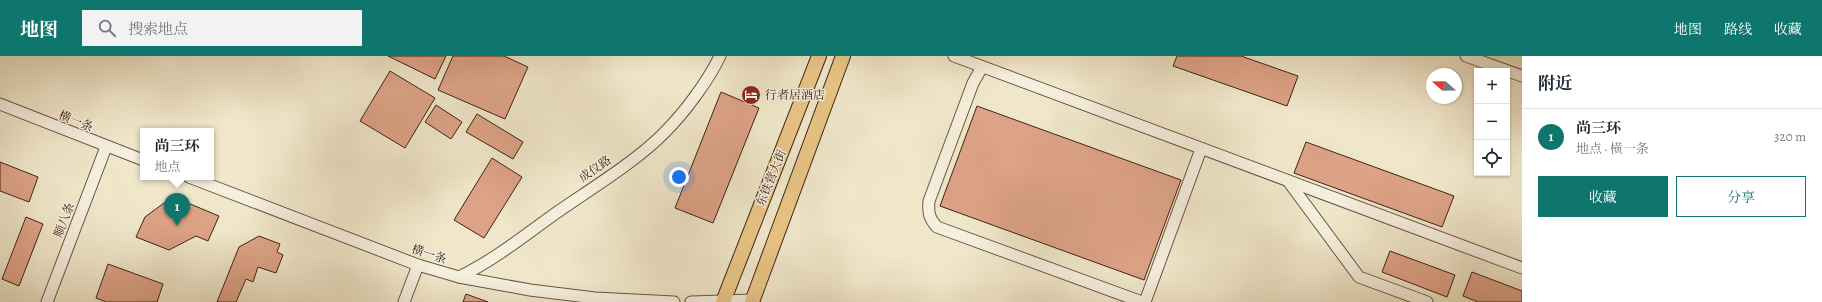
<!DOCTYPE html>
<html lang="zh">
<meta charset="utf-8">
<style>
:root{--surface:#fff;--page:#f2f2f3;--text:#1f2937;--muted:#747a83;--line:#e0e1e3;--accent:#0f766e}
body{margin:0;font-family:Alegreya,"Noto Serif SC",serif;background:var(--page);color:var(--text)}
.controls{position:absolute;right:12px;top:12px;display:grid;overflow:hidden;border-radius:0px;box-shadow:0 1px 3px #0004}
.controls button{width:36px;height:36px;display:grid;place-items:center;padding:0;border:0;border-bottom:1px solid var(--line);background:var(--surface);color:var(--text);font:20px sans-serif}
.compass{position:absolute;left:1426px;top:12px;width:36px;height:36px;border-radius:50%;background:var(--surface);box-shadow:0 1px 3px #0004;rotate:290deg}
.you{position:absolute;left:679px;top:121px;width:14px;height:14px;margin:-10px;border:3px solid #fff;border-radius:50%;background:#1a73e8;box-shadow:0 0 0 6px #1a73e833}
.badge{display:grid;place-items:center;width:26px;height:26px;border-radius:50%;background:var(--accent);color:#fff;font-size:13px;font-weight:700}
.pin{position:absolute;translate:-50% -33px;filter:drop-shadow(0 1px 2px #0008)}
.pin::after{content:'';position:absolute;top:21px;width:14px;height:12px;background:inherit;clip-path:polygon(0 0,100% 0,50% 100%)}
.popup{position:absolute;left:140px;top:72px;width:74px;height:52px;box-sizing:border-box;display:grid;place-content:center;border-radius:0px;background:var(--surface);filter:drop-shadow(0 1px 3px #0005);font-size:13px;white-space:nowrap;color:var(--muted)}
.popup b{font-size:15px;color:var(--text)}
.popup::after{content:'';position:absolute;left:50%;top:100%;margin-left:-8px;border:8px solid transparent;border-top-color:var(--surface)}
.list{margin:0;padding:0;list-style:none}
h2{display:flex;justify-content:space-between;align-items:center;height:52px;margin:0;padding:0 16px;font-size:17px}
h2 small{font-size:13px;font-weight:400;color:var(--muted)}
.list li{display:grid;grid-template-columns:26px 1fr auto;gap:12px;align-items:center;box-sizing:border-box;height:56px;padding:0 16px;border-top:1px solid var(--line)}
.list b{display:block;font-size:15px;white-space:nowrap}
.list p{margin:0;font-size:13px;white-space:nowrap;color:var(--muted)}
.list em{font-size:13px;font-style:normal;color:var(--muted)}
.actions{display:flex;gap:8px;padding:12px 16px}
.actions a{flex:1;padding:9px 0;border:1px solid var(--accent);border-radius:0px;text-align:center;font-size:14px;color:var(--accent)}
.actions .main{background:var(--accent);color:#fff}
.icon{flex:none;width:22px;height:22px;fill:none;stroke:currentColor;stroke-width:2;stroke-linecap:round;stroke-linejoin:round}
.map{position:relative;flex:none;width:1522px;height:246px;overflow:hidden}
header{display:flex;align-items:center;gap:24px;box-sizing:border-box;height:56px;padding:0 20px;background:var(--accent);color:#fff}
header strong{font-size:19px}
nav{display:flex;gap:22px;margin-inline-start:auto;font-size:14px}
.search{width:280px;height:36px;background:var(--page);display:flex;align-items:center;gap:10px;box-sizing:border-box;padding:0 14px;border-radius:0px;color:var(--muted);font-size:15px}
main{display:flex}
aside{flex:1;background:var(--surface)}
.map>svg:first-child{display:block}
.building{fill:#dda387;stroke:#402217}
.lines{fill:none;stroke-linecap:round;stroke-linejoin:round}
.minor-casing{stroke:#6c5344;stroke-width:13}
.major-casing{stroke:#402217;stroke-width:16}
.minor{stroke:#f5efdd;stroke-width:11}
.major{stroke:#e8c485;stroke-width:14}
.labels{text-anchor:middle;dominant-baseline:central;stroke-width:3;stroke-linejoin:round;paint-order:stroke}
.poi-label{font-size:12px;fill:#402217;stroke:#f5efdd;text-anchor:start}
.street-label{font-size:12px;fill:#402217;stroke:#f5efdd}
</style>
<header>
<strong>地图</strong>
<div class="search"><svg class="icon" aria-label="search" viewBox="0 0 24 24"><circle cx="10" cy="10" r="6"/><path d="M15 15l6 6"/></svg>搜索地点</div>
<nav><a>地图</a><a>路线</a><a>收藏</a></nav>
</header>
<main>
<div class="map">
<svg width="1522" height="246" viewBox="0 0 1522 246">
<rect width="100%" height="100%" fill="#f0e7ca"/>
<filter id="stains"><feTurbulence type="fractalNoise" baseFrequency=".005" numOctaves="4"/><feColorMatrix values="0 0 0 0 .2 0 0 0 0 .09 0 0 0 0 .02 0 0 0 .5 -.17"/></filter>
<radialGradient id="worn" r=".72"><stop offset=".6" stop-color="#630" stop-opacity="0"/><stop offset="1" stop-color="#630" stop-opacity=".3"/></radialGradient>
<g class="building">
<path d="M388,0H446L435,23Z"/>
<path d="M453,0H504L528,11L505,63L438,34Z"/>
<path d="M1177,0H1241L1298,20L1287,50L1173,10Z"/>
<path d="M390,15L435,42L405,92L360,65Z"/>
<path d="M721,36L759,52L713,167L675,152Z"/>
<path d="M436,49L462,66L451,83L425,66Z"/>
<path d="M977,50L1181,124L1144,224L940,150Z"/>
<path d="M477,58L523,86L513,103L466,76Z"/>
<path d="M1306,86L1454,140L1442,171L1294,117Z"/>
<path d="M492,102L522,121L484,182L454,164Z"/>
<path d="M0,106L38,121L29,146L0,135Z"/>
<path d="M183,145L219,160L208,185L196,180L169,194L136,181L145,161L164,147Z"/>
<path d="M26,161L43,168L19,230L2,223Z"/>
<path d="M259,180L280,188L277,196L283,199L276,217L258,211L253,226L246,223L236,246H217L239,191Z"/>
<path d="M1390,195L1455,219L1447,241L1382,216Z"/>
<path d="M108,208L163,228L157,246H106L96,242Z"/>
<path d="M1472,216L1522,235V246H1478L1463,240Z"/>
<path d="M466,238L488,246H463Z"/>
</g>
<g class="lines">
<g class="minor-casing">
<g id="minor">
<path d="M954,0L1522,212"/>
<path d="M1466,0L1522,20"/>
<path d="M982,11L973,27L929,145C928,157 929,162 937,171L1142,246"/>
<path d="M0,48L143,104"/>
<path d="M189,121L418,209L459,221L530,234L595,242L674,246"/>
<path d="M1288,125L1359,221L1427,246"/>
<path d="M459,221C494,204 524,180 556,157C589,134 637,105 665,76C685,56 708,25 720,0"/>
<path d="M47,246L106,91"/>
<path d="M404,246L418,209"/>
<path d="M691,246L753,244"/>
<path d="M1145,246L1201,93"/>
</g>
</g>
<g class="major-casing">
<g id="major">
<path d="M723,246L819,0"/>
<path d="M752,246L843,0"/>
</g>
</g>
<use href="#minor" class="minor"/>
<use href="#major" class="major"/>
</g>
<defs>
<g id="hotel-disc" transform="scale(1)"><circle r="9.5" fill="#8f2418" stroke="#f5efdd"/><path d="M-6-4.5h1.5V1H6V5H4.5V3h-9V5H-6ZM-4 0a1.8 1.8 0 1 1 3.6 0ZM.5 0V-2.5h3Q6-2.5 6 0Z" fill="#fff"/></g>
</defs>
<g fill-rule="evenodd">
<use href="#hotel-disc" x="751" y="39"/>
</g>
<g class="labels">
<g class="poi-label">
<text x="765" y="39">行者居酒店</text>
</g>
<g class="street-label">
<text transform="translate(76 65) rotate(22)">横一条</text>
<text transform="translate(595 113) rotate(-35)">成仪路</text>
<text transform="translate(771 122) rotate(-68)">东铁营大街</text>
<text transform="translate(64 164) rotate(-69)">顺八条</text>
<text transform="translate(429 198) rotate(18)">横一条</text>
</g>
</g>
<rect width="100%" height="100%" filter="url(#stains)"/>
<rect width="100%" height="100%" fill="url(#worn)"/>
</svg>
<div class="controls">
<button>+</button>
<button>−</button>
<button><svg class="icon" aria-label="locate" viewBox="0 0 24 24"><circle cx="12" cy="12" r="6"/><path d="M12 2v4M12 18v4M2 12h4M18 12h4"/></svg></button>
</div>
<svg class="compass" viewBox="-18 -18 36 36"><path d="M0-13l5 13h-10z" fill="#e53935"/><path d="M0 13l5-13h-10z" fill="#747a83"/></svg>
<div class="you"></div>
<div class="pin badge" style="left:177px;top:170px">1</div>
<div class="popup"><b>尚三环</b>地点</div>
</div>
<aside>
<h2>附近<small></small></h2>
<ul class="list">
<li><span class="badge">1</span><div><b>尚三环</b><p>地点 · 横一条</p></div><em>320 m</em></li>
</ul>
<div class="actions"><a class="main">收藏</a><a>分享</a></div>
</aside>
</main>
